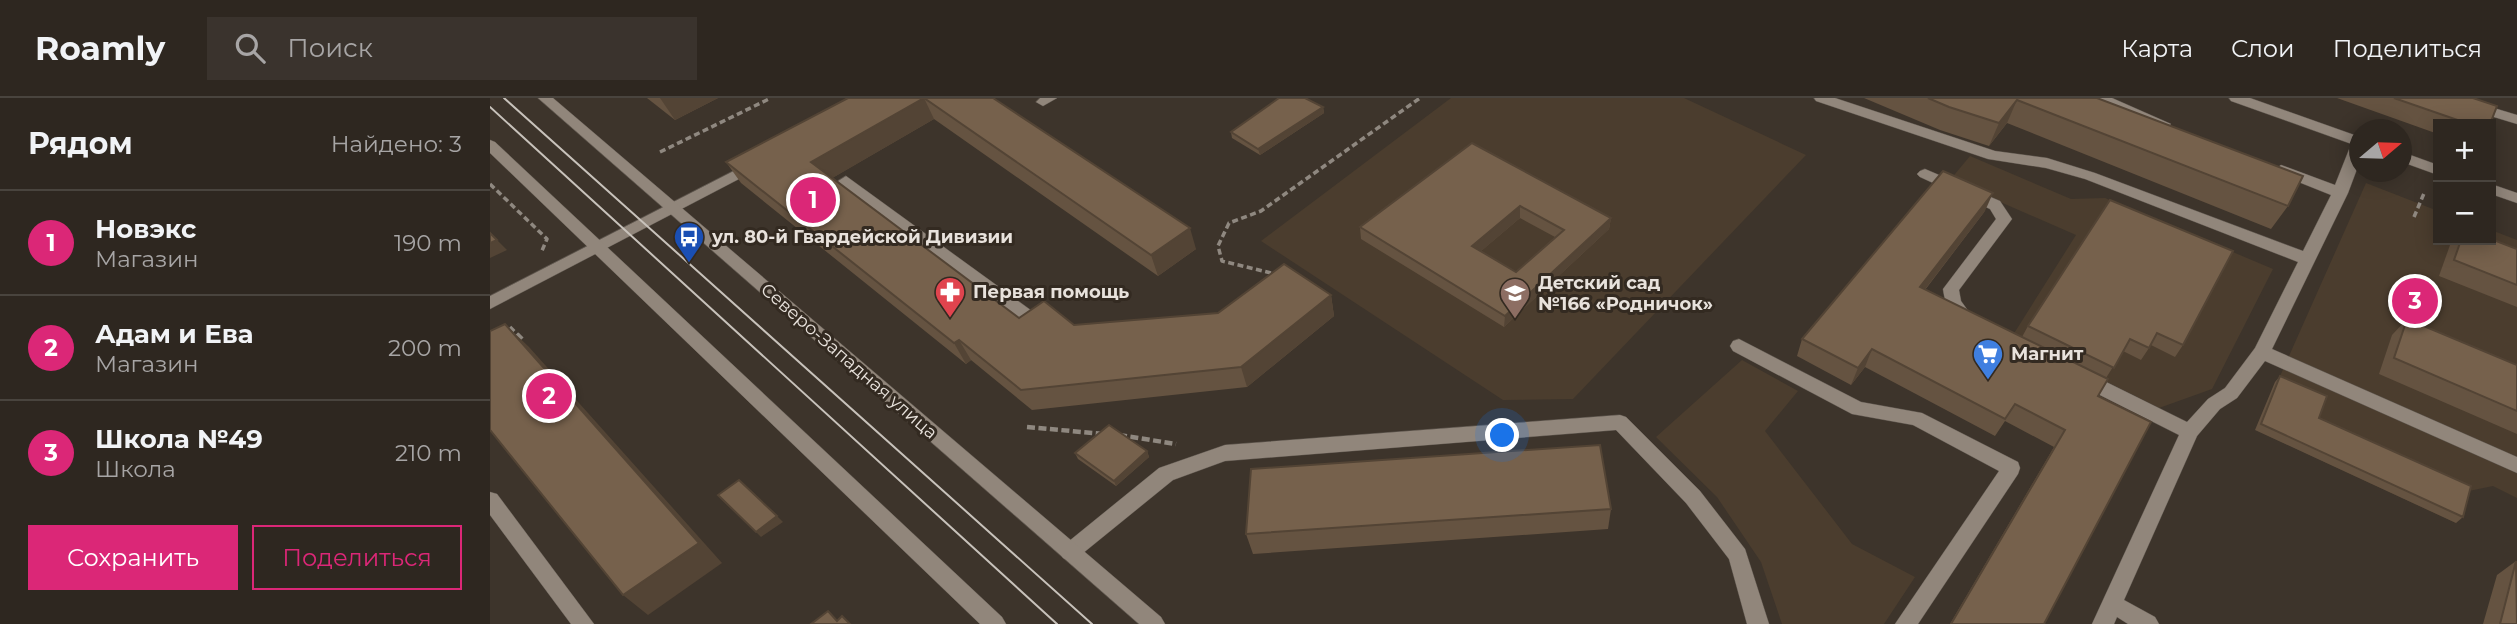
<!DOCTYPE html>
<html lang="ru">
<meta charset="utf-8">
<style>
:root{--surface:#2e2720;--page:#3a332d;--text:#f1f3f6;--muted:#a7a5a5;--line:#49443e;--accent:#db2777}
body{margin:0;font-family:Montserrat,sans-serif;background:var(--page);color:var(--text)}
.controls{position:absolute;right:21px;top:21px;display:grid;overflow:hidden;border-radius:0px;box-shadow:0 4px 18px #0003}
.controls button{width:63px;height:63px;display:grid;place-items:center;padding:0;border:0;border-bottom:2px solid var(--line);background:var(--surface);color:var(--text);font:35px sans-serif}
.compass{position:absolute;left:1859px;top:21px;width:63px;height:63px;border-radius:50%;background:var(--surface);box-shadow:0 4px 18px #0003;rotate:71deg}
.you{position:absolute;left:1013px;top:338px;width:24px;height:24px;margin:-18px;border:5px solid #fff;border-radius:50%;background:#1a73e8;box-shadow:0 0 0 10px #1a73e833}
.badge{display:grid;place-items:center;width:46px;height:46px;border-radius:50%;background:var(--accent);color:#fff;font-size:23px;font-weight:700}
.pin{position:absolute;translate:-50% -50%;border:4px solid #fff;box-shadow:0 2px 7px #0006}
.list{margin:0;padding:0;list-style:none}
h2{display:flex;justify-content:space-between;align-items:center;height:91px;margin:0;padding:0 28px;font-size:30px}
h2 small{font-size:23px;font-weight:400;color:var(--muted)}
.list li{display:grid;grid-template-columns:46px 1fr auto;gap:21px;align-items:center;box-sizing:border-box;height:105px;padding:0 28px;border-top:2px solid var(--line)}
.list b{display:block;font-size:26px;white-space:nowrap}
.list p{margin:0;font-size:23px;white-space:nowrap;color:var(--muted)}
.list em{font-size:23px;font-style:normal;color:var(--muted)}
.actions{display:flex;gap:14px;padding:21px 28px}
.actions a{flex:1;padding:16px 0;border:2px solid var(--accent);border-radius:0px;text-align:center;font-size:24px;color:var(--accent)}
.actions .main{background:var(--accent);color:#fff}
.icon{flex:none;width:38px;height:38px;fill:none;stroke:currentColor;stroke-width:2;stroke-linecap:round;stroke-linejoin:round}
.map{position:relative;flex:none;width:2027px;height:526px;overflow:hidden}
header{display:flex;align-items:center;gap:42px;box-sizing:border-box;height:98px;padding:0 35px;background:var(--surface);border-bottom:2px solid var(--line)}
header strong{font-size:33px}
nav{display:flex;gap:38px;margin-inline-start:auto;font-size:24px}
.search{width:490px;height:63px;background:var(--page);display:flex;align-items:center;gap:18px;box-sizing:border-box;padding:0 24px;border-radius:0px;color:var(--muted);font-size:26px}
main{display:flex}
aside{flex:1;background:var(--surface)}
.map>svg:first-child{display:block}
.built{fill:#4b3d2e}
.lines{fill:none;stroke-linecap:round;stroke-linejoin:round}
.service-casing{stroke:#5b534b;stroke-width:1}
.minor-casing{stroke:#5b534b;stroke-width:1}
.secondary-casing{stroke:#5b534b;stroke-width:1}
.path-far1{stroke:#8f8880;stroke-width:3.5;stroke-dasharray:6 3.5;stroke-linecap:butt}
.path{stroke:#8f8880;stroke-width:4.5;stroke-dasharray:8 3.5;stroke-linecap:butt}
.service{fill:#91867b;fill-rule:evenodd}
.minor{fill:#91867b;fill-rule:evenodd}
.secondary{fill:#91867b;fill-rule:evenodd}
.tram{stroke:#c8c2bb;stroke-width:2}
.wall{fill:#655341;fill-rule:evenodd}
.shaded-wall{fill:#534435}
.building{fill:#76614c;stroke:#534435;stroke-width:2;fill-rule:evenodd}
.labels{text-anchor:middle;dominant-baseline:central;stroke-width:6;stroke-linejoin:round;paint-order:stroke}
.poi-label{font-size:18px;font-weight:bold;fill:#e8e2dc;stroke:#332a21;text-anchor:start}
.street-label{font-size:18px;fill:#e8e2dc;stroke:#332a21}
</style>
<header>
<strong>Roamly</strong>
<div class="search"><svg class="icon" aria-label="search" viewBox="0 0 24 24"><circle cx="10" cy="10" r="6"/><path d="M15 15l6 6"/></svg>Поиск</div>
<nav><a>Карта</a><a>Слои</a><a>Поделиться</a></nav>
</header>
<main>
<aside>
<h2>Рядом<small>Найдено: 3</small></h2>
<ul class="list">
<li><span class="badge">1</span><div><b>Новэкс</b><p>Магазин</p></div><em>190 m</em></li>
<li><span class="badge">2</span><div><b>Адам и Ева</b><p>Магазин</p></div><em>200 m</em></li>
<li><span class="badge">3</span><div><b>Школа №49</b><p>Школа</p></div><em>210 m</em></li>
</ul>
<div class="actions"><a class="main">Сохранить</a><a>Поделиться</a></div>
</aside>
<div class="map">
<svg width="2027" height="526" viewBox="0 0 2027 526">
<rect width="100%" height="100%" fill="#3d342b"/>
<g class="built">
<path d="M961,0H1194L1316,57L1083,301L1013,302L771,143Z"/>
<path d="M1480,58L1581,101L1615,100L1783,171L1722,291L1669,310L1523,237L1586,137L1460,82Z"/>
<path d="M1876,85L1948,113V142H2001V132L2027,142V400L2003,388L1974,394L1966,425L1766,332Z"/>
<path d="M1252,262L1308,293L1275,333L1362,446L1425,479L1394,526H1292L1271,464L1227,399L1166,339Z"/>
</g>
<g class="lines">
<g class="service-casing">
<g id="service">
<path d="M550,0H567L553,8L546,4Z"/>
<path d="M1324,0H1345L1505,53L1557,60L1605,75L1813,153L1841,97L1786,75L1784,72L1791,67L1845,87L1862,44L1870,39V63L1858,95L1782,251L2027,359V375L1775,263L1747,300L1730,311L1707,338L1634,502L1665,519L1669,526H1638L1627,519L1624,526H1602L1689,337L1586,285L1583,280L1586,275H1598L1697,324L1718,301L1735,290L1765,250L1808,164L1595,81L1556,70L1498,61L1326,3Z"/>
<path d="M1602,0H1622L1681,26L1674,31L1669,29Z"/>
<path d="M1949,0H1971L2027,17V26L1951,3Z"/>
<path d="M1435,71L1510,103L1522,121L1469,192L1471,203L1484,221L1476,227C1461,222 1455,206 1453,191L1506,121L1500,111L1430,79L1427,76L1430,73Z"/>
<path d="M356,78L553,221L555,225L553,229H541L351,87L348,83Z"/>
<path d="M1249,241L1371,304L1432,315L1528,364L1530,370L1528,376L1428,526H1405L1509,373L1423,327L1362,316L1243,253L1240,248L1243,243Z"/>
<path d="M1130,317L1136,319L1210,393L1255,451L1279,526H1257L1239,461L1196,405L1126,332L735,363L683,382L587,460L580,463L573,460L570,454L573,448L669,370L735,347Z"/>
<path d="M0,394L7,396L104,526H81L0,417Z"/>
</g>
</g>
<g class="minor-casing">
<g id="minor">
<path d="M1739,0H1760L1870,39V49L1741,3Z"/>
<path d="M1912,54L1948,67V77L1912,64Z"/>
<path d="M265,62L272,67L270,70L0,211V198Z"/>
<path d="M2001,86L2027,95V105L2001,96Z"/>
</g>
</g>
<g class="secondary-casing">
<g id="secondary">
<path d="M48,0H63L671,519L675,526H649Z"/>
<path d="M0,42L5,44L512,519L516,526H490L0,55Z"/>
</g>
</g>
<g class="path-far1">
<path d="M170,54L281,0"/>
<path d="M0,86L57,141L51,155"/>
<path d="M1924,119L1935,93"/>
<path d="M781,175L732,163L728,148L739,125L771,113L930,0"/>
<path d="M20,229L28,237"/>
</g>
<g class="path">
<path d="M27,236L32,241"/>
<path d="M537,329L614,336"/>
<path d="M629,337L686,346"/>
</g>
<use href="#service" class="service"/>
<use href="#minor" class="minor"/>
<use href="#secondary" class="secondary"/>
<g class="tram">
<path d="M14,0L602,526"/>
<path d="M0,9L567,526"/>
</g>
</g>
<g class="wall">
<path d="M157,0H228L185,22Z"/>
<path d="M358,0H503L706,151L668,178L444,21L342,80L529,220L584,227L728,215L841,197L844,218L757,289L542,312L481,262L476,266L251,85L236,64Z"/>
<path d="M1374,0H1607L1798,108L1781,131L1517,25L1499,48L1450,32Z"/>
<path d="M1847,0H1983L2000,26H1948V36Z"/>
<path d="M833,9L834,15L770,57L742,40L741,34Z"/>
<path d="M982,45L1121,120L1119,131L1014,229L871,141L870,129ZM1030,120L1065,139L1026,174L991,153Z"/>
<path d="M1620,102L1693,247L1685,259L1661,247L1651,262L1633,253L1616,280L1608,298L1554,526H1460L1564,349L1515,323L1505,338L1375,269L1361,287L1307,258L1312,241L1495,113L1435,192L1532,239L1538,228Z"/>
<path d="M1964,142H2001L2027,151V209L1949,178L1960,147Z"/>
<path d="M1917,221L2027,267V336L1889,276L1902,237Z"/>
<path d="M1790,278L1829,320L1973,419L1966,425L1765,332L1785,284Z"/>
<path d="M657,353L659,359L626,388L588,361L585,355Z"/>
<path d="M1121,411L1118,431L763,456L756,436Z"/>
<path d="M2026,463L2027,526H1993L2007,477Z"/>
</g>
<g class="shaded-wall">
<path d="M170,0H228L185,22Z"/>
<path d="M434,0L444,21L334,85L321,64Z"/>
<path d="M1527,2L1517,25L1499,48L1509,25Z"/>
<path d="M833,9L834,15L770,57L768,51Z"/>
<path d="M1503,95L1495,113L1423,207L1430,189Z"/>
<path d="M1030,108V120L983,160L982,148Z"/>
<path d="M1121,120L1119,131L1014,229L1015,218Z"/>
<path d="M700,130L706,151L668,178L661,157Z"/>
<path d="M7,142L17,152L0,160V145Z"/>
<path d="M841,197L844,218L757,289L751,269Z"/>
<path d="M15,226L39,249L232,465L158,517L133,497Z"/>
<path d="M469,242L481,262L476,266L464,245Z"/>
<path d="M1382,251L1375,269L1361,287L1368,270Z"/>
<path d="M657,353L659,359L626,388L624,383Z"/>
<path d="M287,418L293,424L271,439L266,434Z"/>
</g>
<g class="building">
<path d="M358,0H503L700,130L661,157L434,0L321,64L529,220L554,203L584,227L728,215L794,166L841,197L751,269L531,292L469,242L464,245L236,64Z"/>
<path d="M789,0H815L833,9L768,51L741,34Z"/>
<path d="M1438,0H1607L1813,78L1798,108L1527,2L1509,25L1459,9Z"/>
<path d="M1904,0H1983L2007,8L2000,26H1979Z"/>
<path d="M982,45L1121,120L1015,218L870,129ZM1030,108L1074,132L1026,174L982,148Z"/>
<path d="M1453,73L1503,95L1430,189L1618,281L1608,298L1661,324L1554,526H1461L1575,332L1525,306L1515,321L1382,251L1368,270L1312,241Z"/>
<path d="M1620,102L1743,153L1693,247L1667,235L1659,250L1640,241L1624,270L1538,228Z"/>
<path d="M0,135L7,142L0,145Z"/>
<path d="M2001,141L2027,151V187L1964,162L1971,142H2001Z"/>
<path d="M1917,221L2027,267V313L1904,260Z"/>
<path d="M15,226L209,445L133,497L0,332V233Z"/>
<path d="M1790,278L1837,298L1829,320L1981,388L1973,419L1771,326Z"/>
<path d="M619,327L657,353L624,383L585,355Z"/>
<path d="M1110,347L1121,411L756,436L761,371Z"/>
<path d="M249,382L287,418L266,434L228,397Z"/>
<path d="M2026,463L2027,526H2010Z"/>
<path d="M338,513L347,523L352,518L360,526H321Z"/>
</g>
<defs>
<g id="bus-pin" transform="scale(1.575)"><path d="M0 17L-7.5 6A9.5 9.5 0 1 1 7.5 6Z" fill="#1a4fb4" stroke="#332a21"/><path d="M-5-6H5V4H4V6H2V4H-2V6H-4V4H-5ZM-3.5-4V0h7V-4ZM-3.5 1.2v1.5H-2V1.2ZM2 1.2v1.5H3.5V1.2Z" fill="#fff"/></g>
<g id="pharmacy-pin" transform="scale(1.575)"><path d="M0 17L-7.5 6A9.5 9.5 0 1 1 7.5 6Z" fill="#e0444e" stroke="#332a21"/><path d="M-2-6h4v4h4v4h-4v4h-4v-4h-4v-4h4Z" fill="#fff"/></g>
<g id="school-pin" transform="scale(1.575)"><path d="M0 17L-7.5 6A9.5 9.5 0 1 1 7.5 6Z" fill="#8d6e63" stroke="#332a21"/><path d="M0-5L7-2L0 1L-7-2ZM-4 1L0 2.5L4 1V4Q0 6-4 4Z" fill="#fff"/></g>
<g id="supermarket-pin" transform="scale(1.575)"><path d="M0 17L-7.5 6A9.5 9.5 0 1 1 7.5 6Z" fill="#3f7fe0" stroke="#332a21"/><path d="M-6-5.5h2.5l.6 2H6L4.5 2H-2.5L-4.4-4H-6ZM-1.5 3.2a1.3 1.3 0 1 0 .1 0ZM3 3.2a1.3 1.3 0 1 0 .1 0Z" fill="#fff"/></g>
</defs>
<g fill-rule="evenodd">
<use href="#bus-pin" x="199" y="139"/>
<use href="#pharmacy-pin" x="460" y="194"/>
<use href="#school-pin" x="1025" y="195"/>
<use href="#supermarket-pin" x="1498" y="256"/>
</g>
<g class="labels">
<g class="poi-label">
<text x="222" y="139">ул. 80-й Гвардейской Дивизии</text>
<text x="1048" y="185">Детский сад<tspan x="1048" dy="21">№166 «Родничок»</tspan></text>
<text x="483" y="194">Первая помощь</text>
<text x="1521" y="256">Магнит</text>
</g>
<g class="street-label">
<text transform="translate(359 263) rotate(41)">Северо-Западная улица</text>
</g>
</g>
</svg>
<div class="controls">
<button>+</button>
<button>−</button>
</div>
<svg class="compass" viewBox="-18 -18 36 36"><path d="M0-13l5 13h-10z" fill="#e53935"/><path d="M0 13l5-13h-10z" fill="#a7a5a5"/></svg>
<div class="you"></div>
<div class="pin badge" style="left:323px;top:102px">1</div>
<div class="pin badge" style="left:59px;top:298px">2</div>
<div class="pin badge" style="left:1925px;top:203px">3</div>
</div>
</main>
